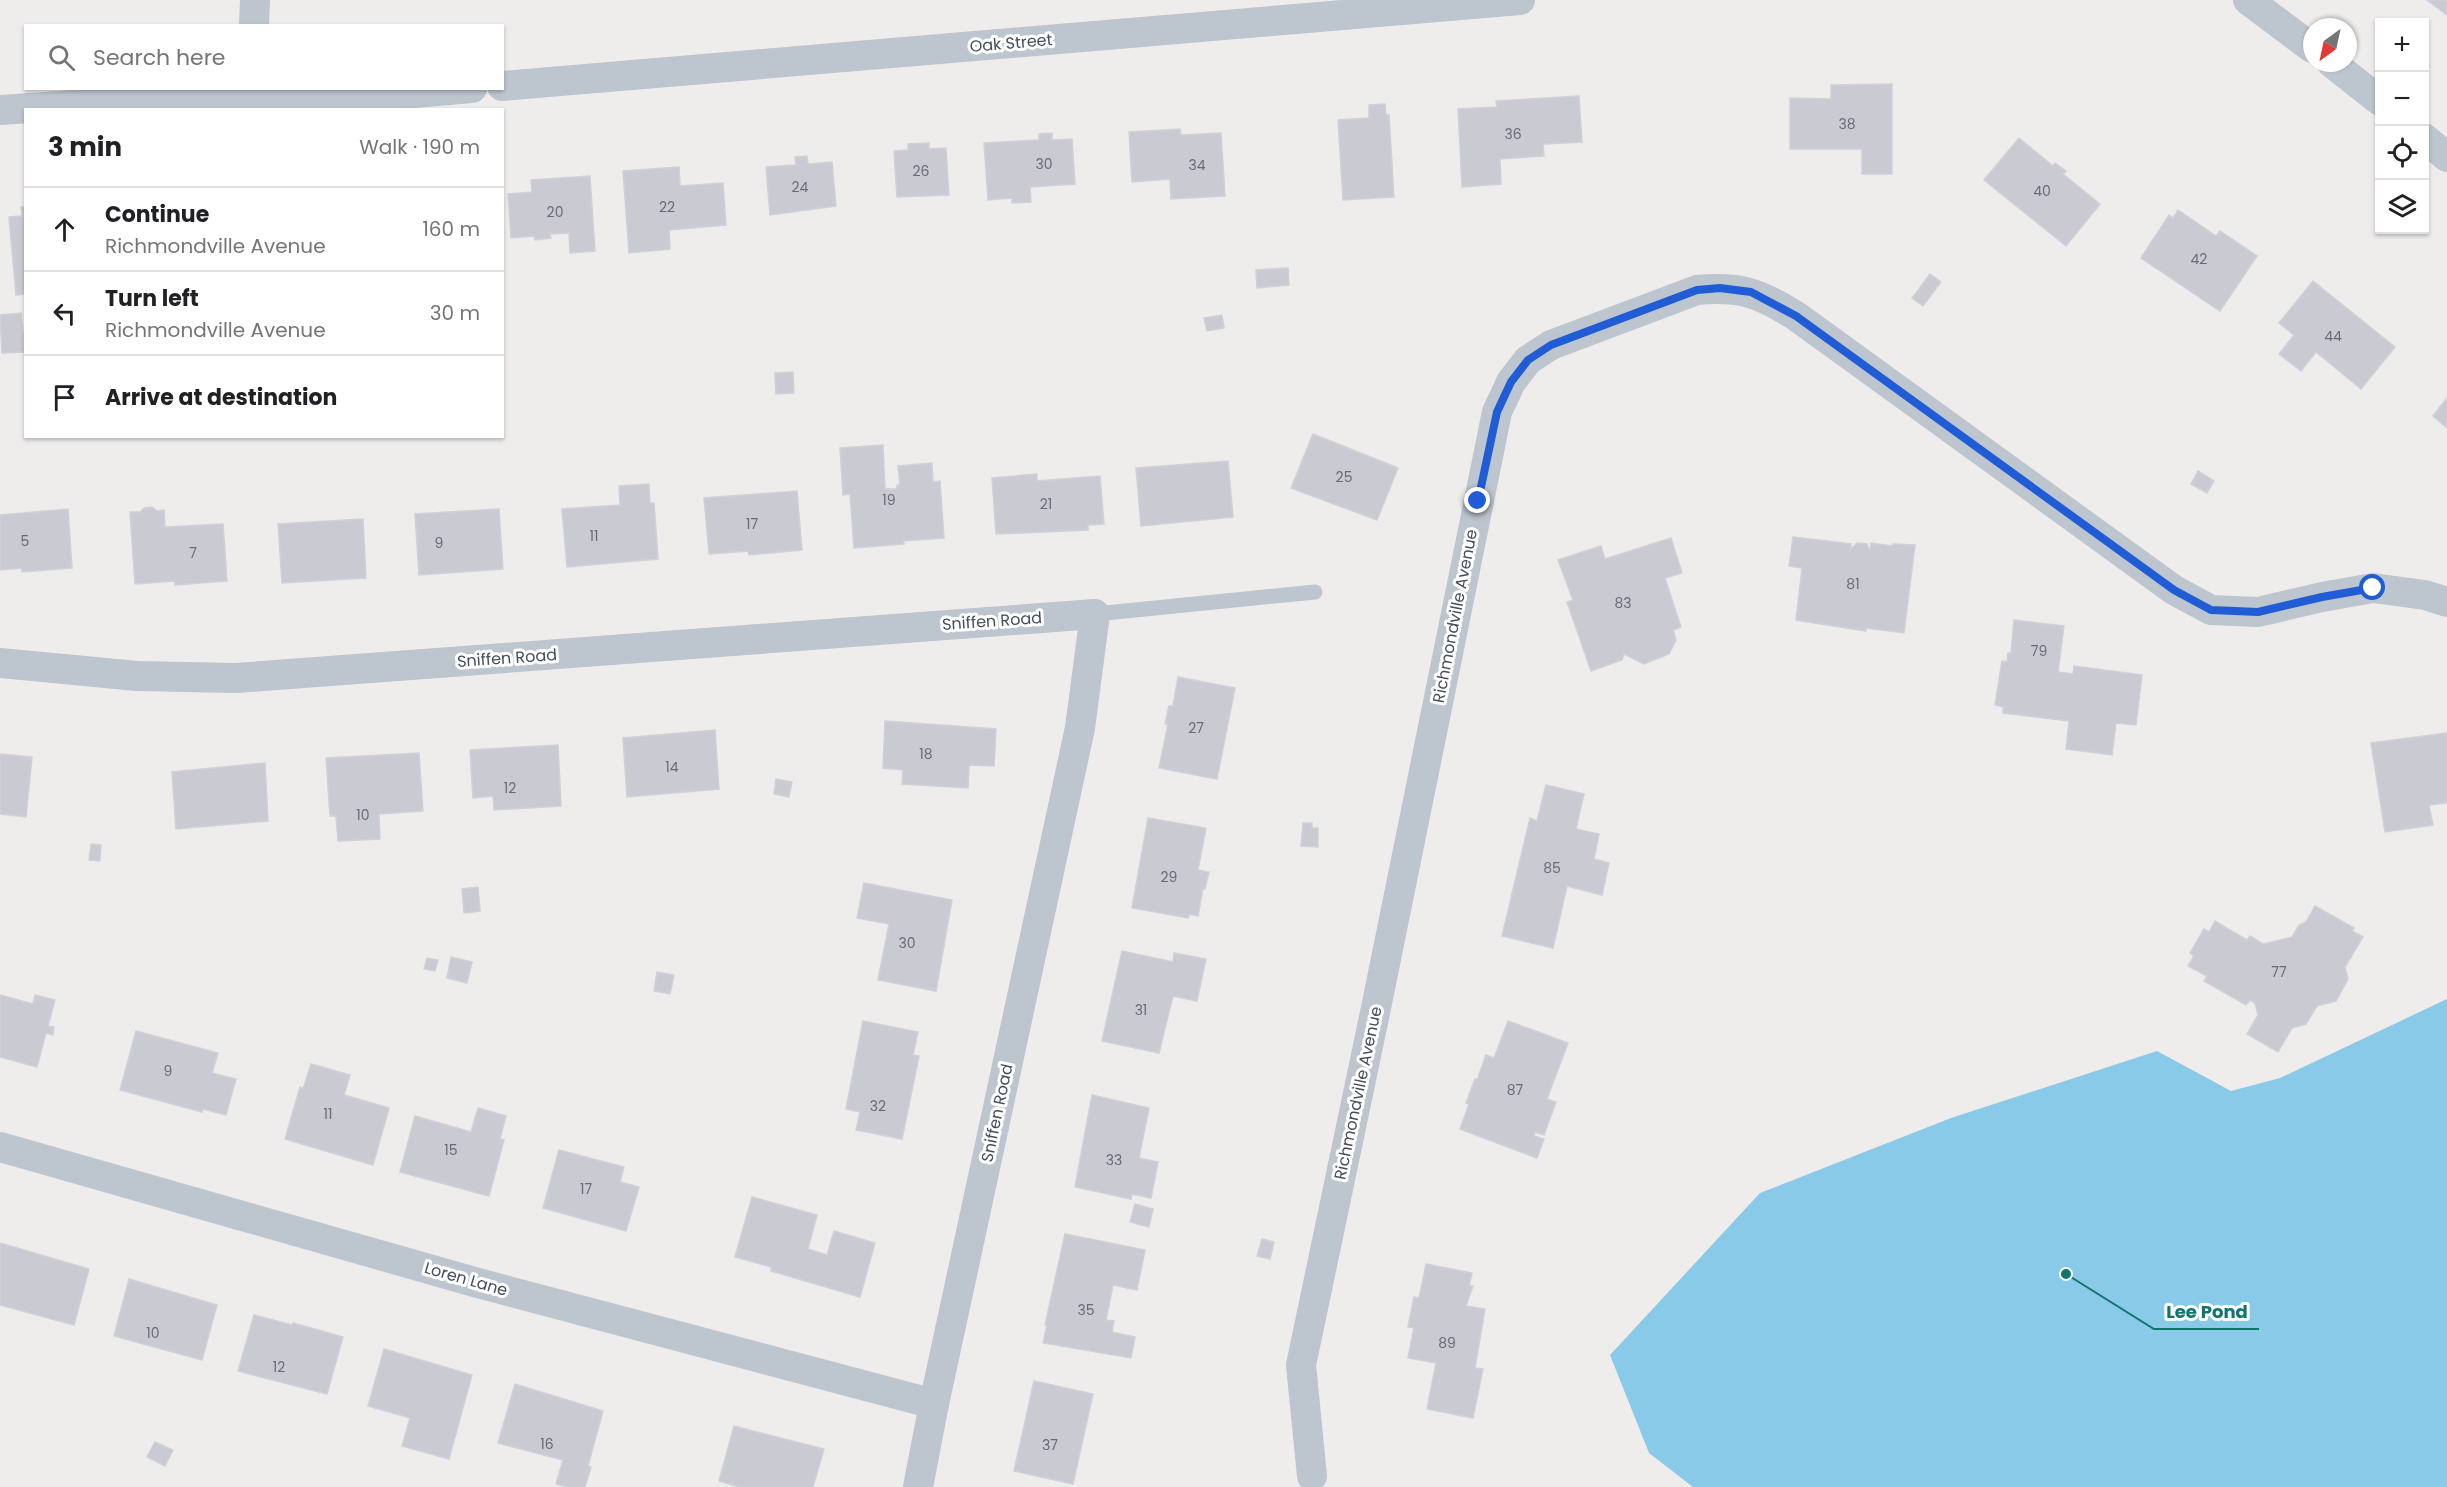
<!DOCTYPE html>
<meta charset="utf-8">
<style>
:root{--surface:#fff;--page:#f6f6f6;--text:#202124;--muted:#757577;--line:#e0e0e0}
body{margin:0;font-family:Poppins,sans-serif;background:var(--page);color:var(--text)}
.controls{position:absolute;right:18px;top:18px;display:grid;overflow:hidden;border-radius:0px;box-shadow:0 2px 4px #0004}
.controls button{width:54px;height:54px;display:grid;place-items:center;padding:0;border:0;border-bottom:2px solid var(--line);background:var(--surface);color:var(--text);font:30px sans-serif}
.compass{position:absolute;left:2303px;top:18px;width:54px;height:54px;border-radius:50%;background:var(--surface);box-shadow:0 2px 4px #0004;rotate:213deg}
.stop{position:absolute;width:18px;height:18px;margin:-14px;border:4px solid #1f5cd6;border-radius:50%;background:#fff}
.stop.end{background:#1f5cd6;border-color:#fff;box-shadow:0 2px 6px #0008}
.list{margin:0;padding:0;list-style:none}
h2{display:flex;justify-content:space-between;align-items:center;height:78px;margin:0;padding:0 24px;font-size:26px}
h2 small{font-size:20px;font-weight:400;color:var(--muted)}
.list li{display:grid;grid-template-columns:39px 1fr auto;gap:18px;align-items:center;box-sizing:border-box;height:84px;padding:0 24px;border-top:2px solid var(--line)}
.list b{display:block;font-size:22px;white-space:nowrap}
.list p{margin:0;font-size:20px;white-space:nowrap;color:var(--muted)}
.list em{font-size:20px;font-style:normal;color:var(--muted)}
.icon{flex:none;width:33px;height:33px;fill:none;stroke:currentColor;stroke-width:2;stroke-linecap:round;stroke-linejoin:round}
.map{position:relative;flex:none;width:2447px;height:1487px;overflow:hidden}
.search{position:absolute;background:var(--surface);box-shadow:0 2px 4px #0004;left:24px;top:24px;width:480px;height:66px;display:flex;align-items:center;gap:15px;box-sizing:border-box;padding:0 21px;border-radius:0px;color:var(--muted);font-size:22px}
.panel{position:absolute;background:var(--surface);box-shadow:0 2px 4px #0004;left:24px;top:108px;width:480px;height:330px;border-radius:0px}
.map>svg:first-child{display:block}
.water{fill:#89cae8}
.building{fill:#c9cad2;stroke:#d0d1d8;stroke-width:1.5}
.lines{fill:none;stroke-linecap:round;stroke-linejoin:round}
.lane{stroke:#bdc5ce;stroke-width:15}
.street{stroke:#bdc5ce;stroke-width:30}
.route{stroke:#1f5cd6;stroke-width:8}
.labels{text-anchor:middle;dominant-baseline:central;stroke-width:6;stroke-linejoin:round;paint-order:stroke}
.number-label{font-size:14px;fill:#666c77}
.street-label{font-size:16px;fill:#454d59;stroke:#fff}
.leader{fill:none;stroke:#0f766e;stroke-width:2}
.callout-dot{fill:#0f766e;stroke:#fff;stroke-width:2}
.callout-label{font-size:18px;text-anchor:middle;font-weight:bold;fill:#0f766e;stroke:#fff;stroke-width:6;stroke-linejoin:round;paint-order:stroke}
</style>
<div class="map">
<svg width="2447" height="1487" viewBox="0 0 2447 1487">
<rect width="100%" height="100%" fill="#efecec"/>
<path class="water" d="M2447,999V1487H1693L1649,1453L1610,1355L1760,1193L1951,1118L2157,1051L2231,1091L2280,1078Z"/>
<g class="building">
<path d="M2427,0H2447V15Z"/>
<path d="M1892,84V174H1862V149H1790V98L1831,99V85Z"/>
<path d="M1579,96L1582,142L1543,144L1544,156L1500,159L1501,184L1462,187L1458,109L1497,107L1496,101Z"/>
<path d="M1385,104L1386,115H1389L1394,197L1343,200L1338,120L1369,118V105Z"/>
<path d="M1180,129L1181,135L1221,133L1225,196L1171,199L1170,179L1132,182L1129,132Z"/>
<path d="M1052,133V140L1072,139L1075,184L1030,187L1031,202L1012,203V198L988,200L984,143L1039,140V134Z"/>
<path d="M2019,138L2053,166L2055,163L2066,171L2063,174L2100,204L2066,246L1984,180Z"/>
<path d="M929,143V149L946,148L949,195L897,197L894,151L908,150V144Z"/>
<path d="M807,156L808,164L832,162L836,206L770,215L766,167L796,165L795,157Z"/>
<path d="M679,167L680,186L723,183L726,225L669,230L670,249L629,253L623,171Z"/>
<path d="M590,176L595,251L570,253L569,233L550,234L551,238L535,240L534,236L511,238L508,194L532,192L531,180Z"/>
<path d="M21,207H26V294L16,295L9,217L22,216Z"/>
<path d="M2178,210L2216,236L2220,231L2257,256L2220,311L2141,258L2169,215L2173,218Z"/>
<path d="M1288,268L1289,285L1257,288L1256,270Z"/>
<path d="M1930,274L1941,282L1923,306L1912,298Z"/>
<path d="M2313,281L2395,347L2361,389L2316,352L2301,371L2279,354L2294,335L2279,323Z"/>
<path d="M21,313L25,352L2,353L0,315Z"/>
<path d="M1222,315L1224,328L1207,331L1204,318Z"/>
<path d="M793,372L794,393L776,394L775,373Z"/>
<path d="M2447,398V428L2433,416Z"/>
<path d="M1313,434L1398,468L1377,520L1291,488Z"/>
<path d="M883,445L885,489H897V485H900L898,466L932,463L933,482L940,481L944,538L903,541L904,544L854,548L850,494L843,495L840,448Z"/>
<path d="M1228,461L1233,517L1141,526L1136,468Z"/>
<path d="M2198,471L2214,481L2207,493L2191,484Z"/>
<path d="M1037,474V481L1100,476L1104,524L1088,525V530L996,534L992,478Z"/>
<path d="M649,484L650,503H654L658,559L567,567L562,509L620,505L619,486Z"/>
<path d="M797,491L802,550L749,555L748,551L709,554L704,498Z"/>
<path d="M152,507L157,511L164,510L165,527L223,524L227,581L175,585V581L135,584L130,512H140L144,508Z"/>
<path d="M68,509L72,568L22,572L21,568L0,570V515Z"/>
<path d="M499,509L503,569L419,575L415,514Z"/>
<path d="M363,519L366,578L282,583L278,524Z"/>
<path d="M1793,537L1851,544L1850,550L1857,543L1867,544L1870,552L1871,543L1893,546V544L1915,545L1904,633L1866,628V631L1796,620L1802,568L1789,566Z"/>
<path d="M1671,538L1682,573L1665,578L1681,627L1673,630L1676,640L1669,654L1644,664L1624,654L1622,660L1591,671L1567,602L1573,600L1558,560L1601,546L1605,559Z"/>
<path d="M2014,620L2064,626L2058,672L2073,674L2074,666L2142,675L2136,725L2116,723L2112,755L2066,749L2069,721L2003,713V707L1995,705L2002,661L2007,662L2008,653H2011Z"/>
<path d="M1178,677L1235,688L1217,779L1159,768L1168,724H1165L1169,706H1173Z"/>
<path d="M885,721L996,729L994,766L969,765L968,788L902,784L903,770L883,768Z"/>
<path d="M715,730L719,789L627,797L623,738Z"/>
<path d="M2447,733V803L2429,805L2433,825L2385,832L2371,743Z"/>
<path d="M558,745L561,806L494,810L493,796L473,798L470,750Z"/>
<path d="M419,753L423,811L379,814L380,839L338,841L336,816H330L326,758Z"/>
<path d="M0,754L32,757L26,817L0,814Z"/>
<path d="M265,763L268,821L176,829L172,772Z"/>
<path d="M776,779L792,782L789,797L774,794Z"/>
<path d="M1546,785L1584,794L1576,829L1599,834L1594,859L1609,863L1602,895L1567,886L1553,948L1502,936L1530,818L1537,821Z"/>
<path d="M1148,818L1206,828L1198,870L1209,872L1205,889L1203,888L1198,916L1189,914L1188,918L1132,908Z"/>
<path d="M1303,823H1312V828H1318V847L1301,846Z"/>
<path d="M91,844L101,845L100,861L89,860Z"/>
<path d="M864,883L952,900L936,991L878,980L889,924L857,918Z"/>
<path d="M478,887L480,911L464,913L462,889Z"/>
<path d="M2315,906L2354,928L2352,931L2363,937L2345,967L2348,979L2336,1001L2317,1006L2306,1024L2292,1028L2278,1052L2247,1034L2258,1015L2255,1003L2250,1000L2246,1005L2204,981L2207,976L2188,966L2194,956L2190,953L2204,929L2209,932L2215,921L2247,940L2250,936L2263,944L2292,937L2299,925L2306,922Z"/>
<path d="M1122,951L1173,962L1174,953L1206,959L1197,1001L1173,996L1159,1053L1102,1041Z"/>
<path d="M451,957L472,962L467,983L447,978Z"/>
<path d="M427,958L438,960L435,971L424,969Z"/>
<path d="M657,972L674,975L670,994L654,991Z"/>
<path d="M0,995L33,1004L35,995L55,1000L48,1026L54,1027L53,1035L46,1033L37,1067L0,1057Z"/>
<path d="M863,1021L918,1032L913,1055L919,1056L902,1139L856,1130L860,1112L846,1109Z"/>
<path d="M1508,1021L1568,1043L1547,1099L1556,1102L1544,1135L1535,1132L1534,1136L1544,1139L1537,1158L1460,1129L1469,1104L1466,1103L1475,1079L1477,1080L1486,1055L1494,1058Z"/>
<path d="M136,1031L218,1053L212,1073L236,1079L226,1115L203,1109L202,1112L120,1090Z"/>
<path d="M311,1064L350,1075L344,1095L389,1108L373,1165L285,1139L300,1087L303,1089Z"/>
<path d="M1092,1095L1149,1108L1139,1158L1158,1162L1151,1198L1132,1194L1131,1199L1075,1187Z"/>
<path d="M478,1108L506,1116L500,1139L504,1140L489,1196L400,1172L415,1116L471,1132Z"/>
<path d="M559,1150L624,1167L620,1182L639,1187L626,1231L543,1208Z"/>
<path d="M752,1197L817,1215L808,1249L827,1255L834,1231L875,1243L860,1297L771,1271V1267L735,1257Z"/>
<path d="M1135,1204L1153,1209L1149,1227L1130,1222Z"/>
<path d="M1065,1234L1145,1250L1137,1290L1113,1285L1106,1320L1114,1321L1112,1332L1135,1337L1131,1358L1043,1343L1047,1325H1045Z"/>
<path d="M1262,1239L1274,1242L1270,1259L1257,1256Z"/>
<path d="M0,1243L89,1269L74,1325L0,1305Z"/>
<path d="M1426,1264L1472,1273L1469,1286H1473L1466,1306L1485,1309L1475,1368L1483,1369L1473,1418L1427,1409L1436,1363L1408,1358L1414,1328L1408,1327L1414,1297L1419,1298Z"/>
<path d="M129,1279L217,1305L202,1360L114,1336Z"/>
<path d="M254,1315L292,1325L293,1323L343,1337L327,1394L238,1371Z"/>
<path d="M384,1349L472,1375L449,1459L402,1446L410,1418L368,1406Z"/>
<path d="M1034,1381L1093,1394L1073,1484L1014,1471Z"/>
<path d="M515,1384L603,1411L588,1466L591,1467L585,1487H568L556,1484L563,1460L498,1443Z"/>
<path d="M734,1426L824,1449L813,1487H739L719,1481Z"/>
<path d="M155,1442L173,1450L165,1466L147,1457Z"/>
</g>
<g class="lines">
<path class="lane" d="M1095,614L1315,592"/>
<g class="street">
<path d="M2248,0L2312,48"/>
<path d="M254,26L255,0"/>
<path d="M2332,63L2380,101"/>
<path d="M502,86L1520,0"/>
<path d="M0,110L150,100L378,96L472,88"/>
<path d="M2424,138L2447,157"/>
<path d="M0,663L137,676L236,678L1095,614L1080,728L934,1404L918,1487"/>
<path d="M0,1147L478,1283L934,1404"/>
<path d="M1312,1476L1301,1365L1376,1008L1497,412L1511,382L1528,360L1551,345L1697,290C1741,286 1759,293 1796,316L2174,590L2211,610L2258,612L2322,597L2373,588L2425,595L2447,602"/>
</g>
</g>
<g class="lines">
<path class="route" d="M1478,501L1497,412L1511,382L1528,360L1551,345L1697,290L1720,288L1751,292L1796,316L2174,590L2211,610L2258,612L2322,597L2373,588"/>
</g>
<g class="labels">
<g class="number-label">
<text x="1847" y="124">38</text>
<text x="1513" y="134">36</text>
<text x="1044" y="164">30</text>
<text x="1197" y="165">34</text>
<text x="921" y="171">26</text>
<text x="800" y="187">24</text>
<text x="2042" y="191">40</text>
<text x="667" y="207">22</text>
<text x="555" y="212">20</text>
<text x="2199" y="259">42</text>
<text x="2333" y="336">44</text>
<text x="1344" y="477">25</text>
<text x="889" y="500">19</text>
<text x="1046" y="504">21</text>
<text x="752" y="524">17</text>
<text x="594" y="536">11</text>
<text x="25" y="541">5</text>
<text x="439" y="543">9</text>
<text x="193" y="553">7</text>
<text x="1853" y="584">81</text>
<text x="1623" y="603">83</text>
<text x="2039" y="651">79</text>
<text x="1196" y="728">27</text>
<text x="926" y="754">18</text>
<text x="672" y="767">14</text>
<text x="510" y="788">12</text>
<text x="363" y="815">10</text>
<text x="1552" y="868">85</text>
<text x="1169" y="877">29</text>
<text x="907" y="943">30</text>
<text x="2279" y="972">77</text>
<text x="1141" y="1010">31</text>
<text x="168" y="1071">9</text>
<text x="1515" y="1090">87</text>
<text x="878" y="1106">32</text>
<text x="328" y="1114">11</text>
<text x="451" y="1150">15</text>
<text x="1114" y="1160">33</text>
<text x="586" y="1189">17</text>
<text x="1086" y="1310">35</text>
<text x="153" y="1333">10</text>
<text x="1447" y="1343">89</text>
<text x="279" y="1367">12</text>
<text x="547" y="1444">16</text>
<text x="1050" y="1445">37</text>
</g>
<g class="street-label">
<text transform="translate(1011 43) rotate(-5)">Oak Street</text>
<text transform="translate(1455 616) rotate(-79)">Richmondville Avenue</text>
<text transform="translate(992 621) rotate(-4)">Sniffen Road</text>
<text transform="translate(507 658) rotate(-4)">Sniffen Road</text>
<text transform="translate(1358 1093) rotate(-78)">Richmondville Avenue</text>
<text transform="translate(997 1113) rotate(-78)">Sniffen Road</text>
<text transform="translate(466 1279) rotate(16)">Loren Lane</text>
</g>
</g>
<path class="leader" d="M2066 1274L2154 1329H2259"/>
<circle class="callout-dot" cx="2066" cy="1274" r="6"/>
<g class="callout-label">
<text x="2207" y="1318">Lee Pond</text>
</g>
</svg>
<div class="controls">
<button>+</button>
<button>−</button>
<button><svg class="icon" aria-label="locate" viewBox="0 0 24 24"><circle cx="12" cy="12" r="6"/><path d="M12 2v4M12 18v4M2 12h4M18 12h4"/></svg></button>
<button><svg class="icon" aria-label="layers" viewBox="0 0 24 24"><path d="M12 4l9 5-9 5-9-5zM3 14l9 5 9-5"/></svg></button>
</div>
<svg class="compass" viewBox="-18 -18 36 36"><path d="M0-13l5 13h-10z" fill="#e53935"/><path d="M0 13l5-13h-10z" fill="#757577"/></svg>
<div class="stop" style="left:2373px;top:588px"></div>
<div class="stop end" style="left:1478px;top:501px"></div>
<div class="search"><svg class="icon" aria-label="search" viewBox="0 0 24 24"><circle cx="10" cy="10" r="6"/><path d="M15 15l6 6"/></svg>Search here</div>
<section class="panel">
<h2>3 min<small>Walk · 190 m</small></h2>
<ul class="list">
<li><svg class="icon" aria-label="ahead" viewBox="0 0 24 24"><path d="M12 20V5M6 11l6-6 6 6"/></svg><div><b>Continue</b><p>Richmondville Avenue</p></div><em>160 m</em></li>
<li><svg class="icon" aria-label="left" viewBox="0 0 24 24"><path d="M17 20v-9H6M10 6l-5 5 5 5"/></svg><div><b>Turn left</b><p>Richmondville Avenue</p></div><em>30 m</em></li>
<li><svg class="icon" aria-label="arrive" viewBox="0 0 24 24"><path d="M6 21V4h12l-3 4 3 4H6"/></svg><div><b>Arrive at destination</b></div></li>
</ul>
</section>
</div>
